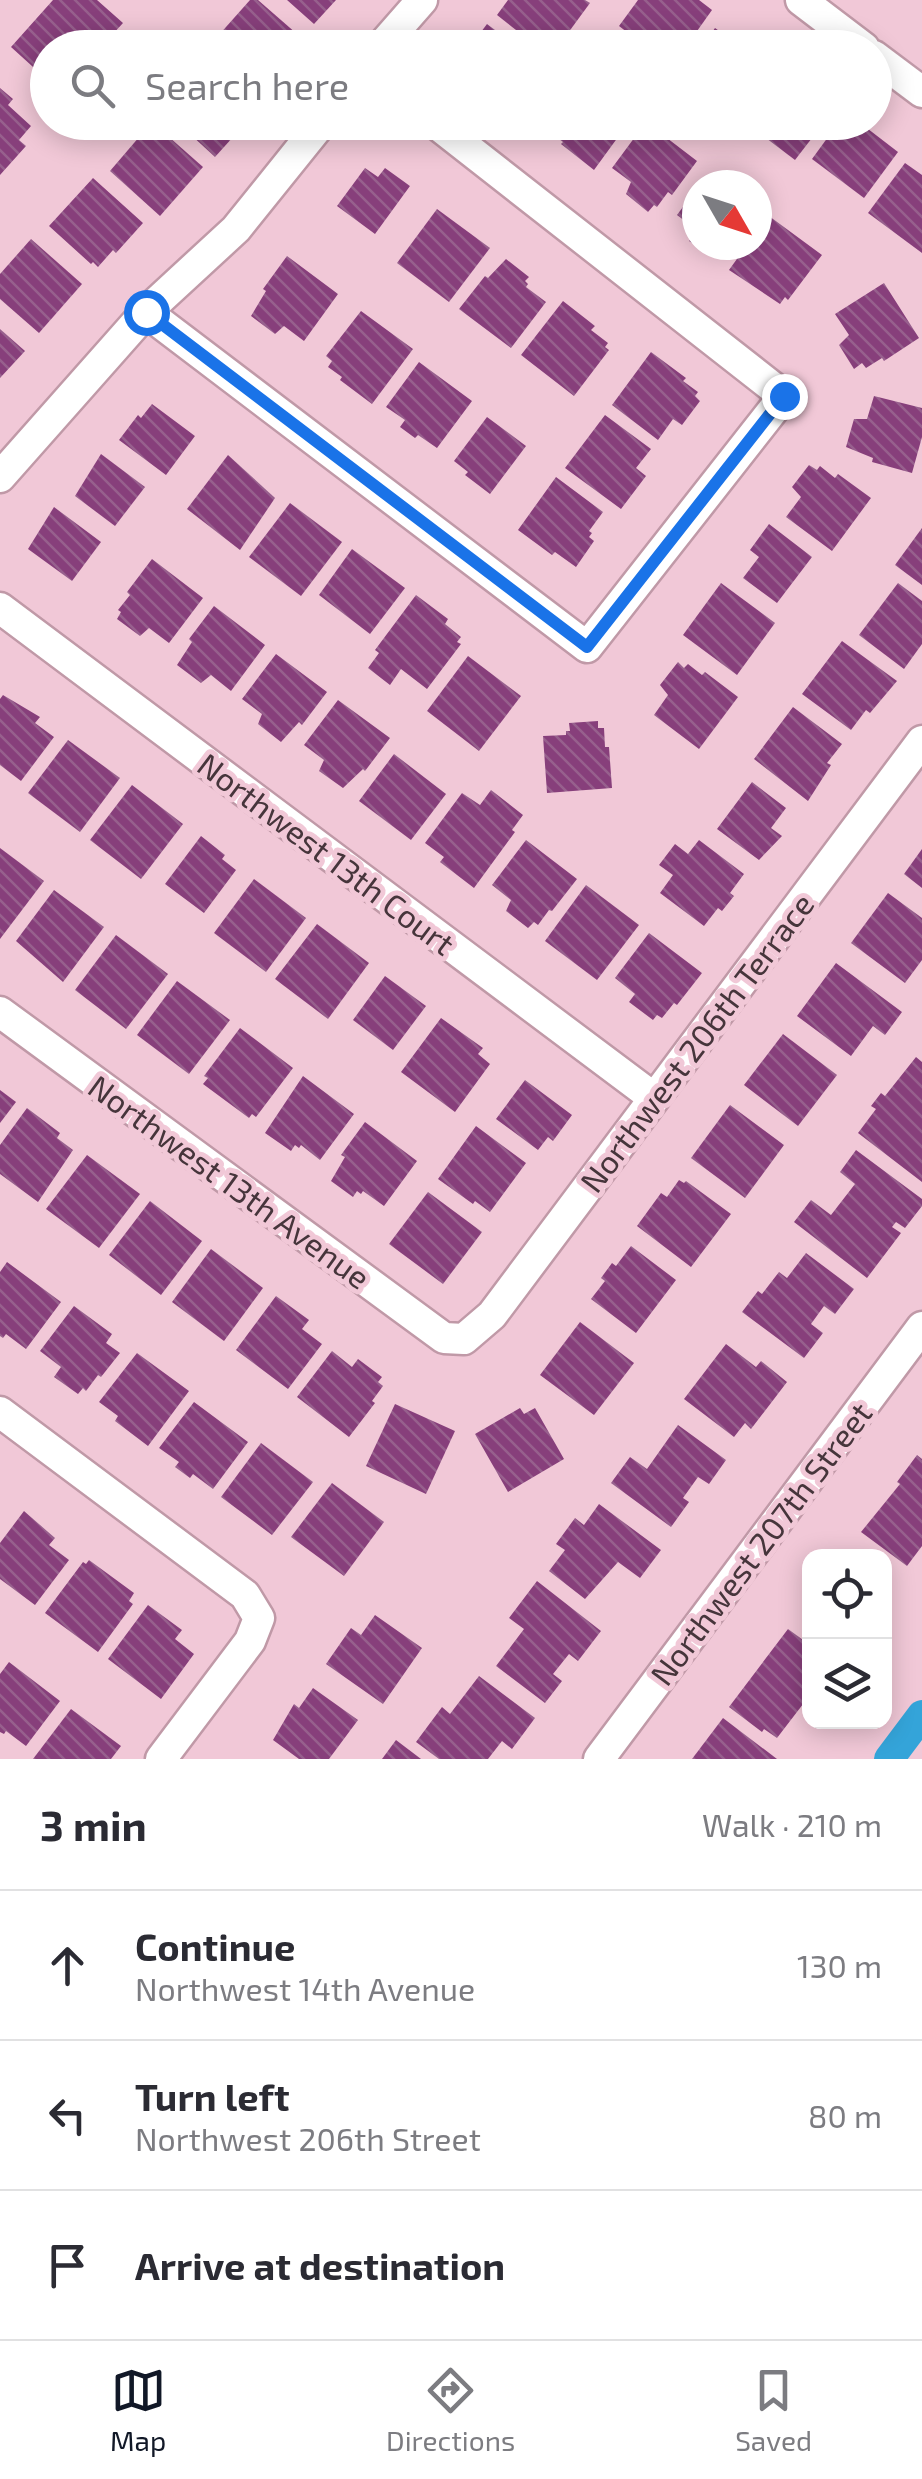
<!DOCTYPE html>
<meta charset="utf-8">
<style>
:root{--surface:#fff;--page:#f2f2f3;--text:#2b2b33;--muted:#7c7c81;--line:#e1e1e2;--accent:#111827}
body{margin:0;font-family:"Exo 2",sans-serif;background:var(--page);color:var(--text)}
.controls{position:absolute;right:30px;bottom:30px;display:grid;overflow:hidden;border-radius:20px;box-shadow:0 5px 25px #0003}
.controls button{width:90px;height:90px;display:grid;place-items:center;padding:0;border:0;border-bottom:2px solid var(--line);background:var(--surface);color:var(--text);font:50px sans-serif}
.compass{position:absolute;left:682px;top:170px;width:90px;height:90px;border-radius:50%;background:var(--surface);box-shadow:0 5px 25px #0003;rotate:129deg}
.stop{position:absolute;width:30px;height:30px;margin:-22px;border:8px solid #1a73e8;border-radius:50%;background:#fff}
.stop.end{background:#1a73e8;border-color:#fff;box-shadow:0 2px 10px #0008}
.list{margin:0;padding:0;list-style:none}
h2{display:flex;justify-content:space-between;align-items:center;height:130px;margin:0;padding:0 40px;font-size:42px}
h2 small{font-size:32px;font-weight:400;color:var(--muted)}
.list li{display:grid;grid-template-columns:65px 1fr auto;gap:30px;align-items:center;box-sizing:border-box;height:150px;padding:0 40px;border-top:2px solid var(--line)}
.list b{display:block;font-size:38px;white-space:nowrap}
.list p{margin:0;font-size:32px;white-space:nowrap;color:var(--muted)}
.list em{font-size:32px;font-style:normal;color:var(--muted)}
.icon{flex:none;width:55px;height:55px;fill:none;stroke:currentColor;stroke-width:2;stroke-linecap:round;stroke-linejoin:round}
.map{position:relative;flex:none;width:922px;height:1759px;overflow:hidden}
.search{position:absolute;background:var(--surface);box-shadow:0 5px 25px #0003;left:30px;right:30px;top:30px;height:110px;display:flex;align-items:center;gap:25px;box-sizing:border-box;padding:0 35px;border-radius:55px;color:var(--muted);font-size:38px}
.sheet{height:580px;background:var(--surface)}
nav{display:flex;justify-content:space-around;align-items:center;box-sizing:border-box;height:140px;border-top:2px solid var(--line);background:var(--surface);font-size:28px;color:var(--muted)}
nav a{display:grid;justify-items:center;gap:5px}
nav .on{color:var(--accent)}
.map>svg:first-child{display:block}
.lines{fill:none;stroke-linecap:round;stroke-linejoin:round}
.canal{stroke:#34a4d9;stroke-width:30}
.building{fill:url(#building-back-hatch)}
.street-casing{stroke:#c099a7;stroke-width:35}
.street{stroke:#fff;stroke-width:30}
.route{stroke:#1a73e8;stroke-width:12}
.labels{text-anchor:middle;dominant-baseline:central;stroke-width:10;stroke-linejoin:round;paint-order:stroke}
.street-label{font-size:32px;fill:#46353b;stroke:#f1c8d7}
</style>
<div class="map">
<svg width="922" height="1759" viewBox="0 0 922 1759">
<defs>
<pattern id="building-back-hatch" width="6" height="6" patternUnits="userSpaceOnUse" patternTransform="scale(2.5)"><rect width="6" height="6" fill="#873f7b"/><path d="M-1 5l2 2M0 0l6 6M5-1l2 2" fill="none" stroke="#97608d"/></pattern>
</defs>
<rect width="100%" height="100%" fill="#f1c8d7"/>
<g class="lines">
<path class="canal" d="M889,1759L922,1715"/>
</g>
<g class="building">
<path d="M53,0H97L123,23L102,46L96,41L90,48H48V71L43,76L11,47Z"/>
<path d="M250,0H258L305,41L300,48H212L210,45Z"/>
<path d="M287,0H336L314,24Z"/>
<path d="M508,0H585L590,3L557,48H539L497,15Z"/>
<path d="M638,0H699L712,10L685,48H648L619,26Z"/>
<path d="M487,24L519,48H464L469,41L472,44Z"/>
<path d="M715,28L735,42L744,36L760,48H701Z"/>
<path d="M0,88L13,99L8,105L31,126L19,140L26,146L0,175Z"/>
<path d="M152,122L203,167L160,216L110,171Z"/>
<path d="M177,122H239L243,126L215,157Z"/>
<path d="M546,122H629L594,170L561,144L563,142L543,127Z"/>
<path d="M646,122L697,161L672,195L668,192L657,207L654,205L648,212L626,194L631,182L612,168Z"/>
<path d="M745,122H818L822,125L795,160Z"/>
<path d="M839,122H859L898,152L864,198L812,159Z"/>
<path d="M905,163L922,175V253L868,213Z"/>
<path d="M365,168L378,177L385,168L410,186L375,234L337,206Z"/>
<path d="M93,178L143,223L116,253L113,250L98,267L93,262L91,264L49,226Z"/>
<path d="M697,188V230L677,215Z"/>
<path d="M437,209L490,248L449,302L397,263Z"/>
<path d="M769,216L822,255L788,300L785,297L780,304L729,270L747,245H757V232Z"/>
<path d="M697,231V245H727L717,258L689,241Z"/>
<path d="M31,239L82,284L39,333L0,299V274Z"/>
<path d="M287,256L338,294L304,341L284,326L275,334L251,316L266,291L263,289Z"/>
<path d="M506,259L529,277L525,281L528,284L526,287L546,302L511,348L459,309L485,276L488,278Z"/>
<path d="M884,283L919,338L884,361L882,358L866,368L862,363L854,369L839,345L849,335L835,314Z"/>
<path d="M563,301L595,326L591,330L608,343L605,347L609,350L574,396L521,355Z"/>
<path d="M361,311L413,349L372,404L340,380L342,377L328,367L332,361L326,356Z"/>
<path d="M0,329L25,351L0,378Z"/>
<path d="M651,352L686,378L683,381L698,392L695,396L700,401L682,425L673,419L658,440L612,405Z"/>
<path d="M419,362L472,401L437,448L418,435L415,438L400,427L405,420L386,407Z"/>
<path d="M874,396L922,408V437L912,473L872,462L873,458L846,447L854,419H867Z"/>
<path d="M152,404L195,436L166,475L119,440L138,415L141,418Z"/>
<path d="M605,415L651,449L636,468L646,476L621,509L565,468Z"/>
<path d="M487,417L526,446L490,494L465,475L468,472L454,461Z"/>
<path d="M101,454L145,487L115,526L75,496Z"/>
<path d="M228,455L275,498L240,550L187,509Z"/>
<path d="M809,465L817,470L820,466L835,478L838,474L871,498L832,551L786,517L801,497L792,487Z"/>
<path d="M556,477L603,512L589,531L592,533L589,537L594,541L576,567L555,552L552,555L518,530Z"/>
<path d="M290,503L342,542L301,596L249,557Z"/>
<path d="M54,507L101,542L72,581L28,549Z"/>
<path d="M769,524L812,557L777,603L743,578L759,557L750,550Z"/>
<path d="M922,528V585L895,565Z"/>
<path d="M352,549L405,588L370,634L319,595Z"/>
<path d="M152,559L203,598L169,643L149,628L140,636L117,619L121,612L118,610L130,595L127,592Z"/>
<path d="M721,583L775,623L737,675L683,635Z"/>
<path d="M898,583L922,601V644L904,669L859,635Z"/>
<path d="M416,595L448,619L445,624L461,637L457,642L461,644L427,689L401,669L390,685L368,668L379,653L375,650Z"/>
<path d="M214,606L265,645L231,691L211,675L201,683L177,665L192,642L189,639Z"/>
<path d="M842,641L897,681L870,713L866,710L851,730L802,694Z"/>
<path d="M276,654L327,692L302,725L299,722L281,742L258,724L262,714L242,699Z"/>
<path d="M468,656L521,696L479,751L427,711Z"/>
<path d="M678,662L684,668L688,664L702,675L705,672L738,697L699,749L654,715L668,695L660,685Z"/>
<path d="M3,695L40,717L35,723L54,737L21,781L0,765V699Z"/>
<path d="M338,700L390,738L365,771L363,769L343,788L319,771L324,760L304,745Z"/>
<path d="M793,707L842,744L827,763L831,765L808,801L754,759Z"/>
<path d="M598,721V728H604L605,747H609L612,788L547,793L543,736L566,735V731H570L569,723Z"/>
<path d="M68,740L120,778L80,832L28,793Z"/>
<path d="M394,754L446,794L411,840L359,801Z"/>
<path d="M752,782L786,808L771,828L782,836L759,860L717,829Z"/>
<path d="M132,785L183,824L141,879L90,840Z"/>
<path d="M491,790L523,815L512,830L515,832L474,888L440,862L444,857L425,843L462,793L480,805Z"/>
<path d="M201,836L225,855L222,859L236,870L204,913L165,884Z"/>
<path d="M526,840L577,879L552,911L549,910L538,925L534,922L528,928L506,911L511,900L492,885Z"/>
<path d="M699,840L744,874L730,893L734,896L722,911L718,908L704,926L660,893L673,875L659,865L675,844L688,854Z"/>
<path d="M0,848L44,881L0,939Z"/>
<path d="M922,849V888L904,874Z"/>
<path d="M254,879L306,918L266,972L214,933Z"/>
<path d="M586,885L639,925L597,980L545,941Z"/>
<path d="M54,890L104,927L63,982L16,941Z"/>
<path d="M888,893L922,918V960L905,983L851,943Z"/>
<path d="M317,924L369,963L328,1019L275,979Z"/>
<path d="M649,933L702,973L677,1005L674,1003L662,1018L657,1015L653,1020L629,1002L635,994L615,978Z"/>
<path d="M116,935L168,974L126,1029L75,990Z"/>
<path d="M836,963L902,1012L885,1035L873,1026L851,1056L797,1016Z"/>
<path d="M385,976L426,1006L393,1050L353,1020Z"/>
<path d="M177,981L230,1020L189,1074L137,1035Z"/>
<path d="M441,1018L483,1048L478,1054L490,1064L455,1112L401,1072Z"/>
<path d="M240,1028L293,1068L256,1117L252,1114L249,1118L203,1084L208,1078L204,1076Z"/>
<path d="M783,1034L837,1075L798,1126L744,1085Z"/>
<path d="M916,1057L922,1062V1182L858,1133L876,1109L871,1106L881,1093L885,1096Z"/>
<path d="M303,1076L354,1114L320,1160L301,1145L299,1148L295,1145L291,1151L265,1133Z"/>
<path d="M525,1080L572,1115L553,1141L548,1137L538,1150L496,1119Z"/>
<path d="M0,1090L16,1102L0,1123Z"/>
<path d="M730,1105L784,1145L745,1198L691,1158Z"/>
<path d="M27,1108L60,1133L57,1138L73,1150L38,1202L0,1174V1145Z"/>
<path d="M365,1122L417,1161L384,1206L363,1191L361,1194L357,1191L353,1197L331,1181L345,1157L341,1155Z"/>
<path d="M476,1126L526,1163L490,1212L475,1201L473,1204L438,1179Z"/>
<path d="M856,1150L922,1199V1206L905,1228L896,1222L892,1227L901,1233L867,1278L794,1222L811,1200L831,1215L855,1184L840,1172Z"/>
<path d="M87,1155L140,1194L99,1248L46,1209Z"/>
<path d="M679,1180L684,1183L686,1181L731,1214L691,1267L637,1226L661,1193L667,1197Z"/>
<path d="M428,1192L482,1232L443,1284L389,1244Z"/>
<path d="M150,1201L202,1241L161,1295L109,1255Z"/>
<path d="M631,1246L676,1280L636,1333L591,1299L605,1281L601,1278L612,1263L616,1266Z"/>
<path d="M211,1249L263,1288L224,1341L172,1302Z"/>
<path d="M806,1253L854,1289L835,1314L824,1306L811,1324L823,1333L804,1358L742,1312L758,1291L762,1294L779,1272L787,1278Z"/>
<path d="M7,1262L61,1302L26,1349L6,1334L3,1338L0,1336V1272Z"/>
<path d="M276,1296L309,1320L302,1329L322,1344L288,1389L236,1350Z"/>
<path d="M74,1306L112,1334L106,1343L120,1353L101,1377L98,1375L86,1391L83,1388L78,1394L54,1377L61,1367L40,1351Z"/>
<path d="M580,1322L634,1363L594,1415L540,1375Z"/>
<path d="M726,1344L756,1367L761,1361L787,1382L751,1429L745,1423L734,1437L684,1399Z"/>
<path d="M332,1351L352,1367L358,1359L382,1377L378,1382L383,1386L372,1401L375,1403L349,1437L297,1397Z"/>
<path d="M137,1353L189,1391L148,1446L115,1421L118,1416L99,1402Z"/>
<path d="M194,1402L248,1442L213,1489L193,1474L190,1478L175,1467L179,1462L159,1448Z"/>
<path d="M395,1404L455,1431L426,1494L366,1466Z"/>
<path d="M520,1408L524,1414L535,1408L564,1459L508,1492L475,1434Z"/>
<path d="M678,1425L726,1460L709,1484L698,1477L683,1498L689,1502L671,1527L611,1483L630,1457L647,1469Z"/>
<path d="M261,1443L313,1482L272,1535L221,1497Z"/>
<path d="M917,1455L922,1459V1546L907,1566L861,1532L900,1484L897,1482Z"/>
<path d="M332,1483L384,1522L344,1576L291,1537Z"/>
<path d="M599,1504L661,1550L640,1578L618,1562L585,1599L549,1571L565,1550L556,1544L575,1518L584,1525Z"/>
<path d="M24,1511L55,1538L49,1545L69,1560L35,1605L0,1579V1543Z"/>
<path d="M89,1560L134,1593L129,1601L133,1604L98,1652L45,1613L83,1562L86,1564Z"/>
<path d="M537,1581L601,1631L578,1661L569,1654L553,1674L562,1681L545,1703L496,1666L524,1629L509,1618Z"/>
<path d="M148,1605L182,1630L175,1639L194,1654L161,1699L108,1659Z"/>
<path d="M375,1615L422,1648L383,1704L326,1664L351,1628L361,1635Z"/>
<path d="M788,1629L810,1645V1695L777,1738L764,1729L762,1732L729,1707Z"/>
<path d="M9,1662L60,1701L26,1746L6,1731L4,1734L0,1732V1674Z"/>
<path d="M479,1676L535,1718L512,1749L502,1741L488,1759H439L416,1742L442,1707L450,1714Z"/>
<path d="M313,1688L358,1720L329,1759H299L273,1740L294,1704L299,1708Z"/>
<path d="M71,1709L121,1746L111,1759H33Z"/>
<path d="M723,1718L777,1759H692Z"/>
<path d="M396,1740L421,1759H382Z"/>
</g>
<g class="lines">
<g class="street-casing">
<g id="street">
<path d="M801,0L864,48"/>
<path d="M380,48L422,0"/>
<path d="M874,56L922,92"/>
<path d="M146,312L587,647L784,396L434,122"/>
<path d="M0,477L146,312L236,229L322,122"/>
<path d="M0,608L654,1098"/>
<path d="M0,1012L444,1338L464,1339L492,1315L922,741"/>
<path d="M0,1412L245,1595L259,1618L250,1641L161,1759"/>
<path d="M599,1759L922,1327"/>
</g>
</g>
<use href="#street" class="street"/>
</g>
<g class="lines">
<path class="route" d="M146,312L587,647L784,396"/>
</g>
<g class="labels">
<g class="street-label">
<text transform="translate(327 853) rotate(37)">Northwest 13th Court</text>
<text transform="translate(696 1042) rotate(-53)">Northwest 206th Terrace</text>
<text transform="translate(230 1181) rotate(36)">Northwest 13th Avenue</text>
<text transform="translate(760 1543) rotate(-53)">Northwest 207th Street</text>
</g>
</g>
</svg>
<div class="controls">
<button><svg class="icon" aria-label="locate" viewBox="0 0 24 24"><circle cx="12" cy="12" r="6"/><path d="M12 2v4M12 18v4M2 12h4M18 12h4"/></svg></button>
<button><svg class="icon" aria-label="layers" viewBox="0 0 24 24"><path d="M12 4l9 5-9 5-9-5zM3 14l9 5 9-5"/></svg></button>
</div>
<svg class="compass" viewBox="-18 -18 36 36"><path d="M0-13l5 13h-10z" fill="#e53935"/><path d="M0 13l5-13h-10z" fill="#7c7c81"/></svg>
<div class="stop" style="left:146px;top:312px"></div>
<div class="stop end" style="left:784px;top:396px"></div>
<div class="search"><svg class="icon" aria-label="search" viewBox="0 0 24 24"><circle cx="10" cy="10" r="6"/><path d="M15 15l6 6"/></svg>Search here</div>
</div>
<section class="sheet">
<h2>3 min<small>Walk · 210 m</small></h2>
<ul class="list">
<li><svg class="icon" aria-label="ahead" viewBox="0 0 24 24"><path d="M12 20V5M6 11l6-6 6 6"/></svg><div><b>Continue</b><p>Northwest 14th Avenue</p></div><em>130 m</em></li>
<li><svg class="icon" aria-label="left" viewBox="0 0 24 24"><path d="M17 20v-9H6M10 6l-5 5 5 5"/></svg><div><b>Turn left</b><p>Northwest 206th Street</p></div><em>80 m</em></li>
<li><svg class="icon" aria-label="arrive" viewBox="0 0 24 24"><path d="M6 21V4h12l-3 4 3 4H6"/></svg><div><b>Arrive at destination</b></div></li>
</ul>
</section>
<nav>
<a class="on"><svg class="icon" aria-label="map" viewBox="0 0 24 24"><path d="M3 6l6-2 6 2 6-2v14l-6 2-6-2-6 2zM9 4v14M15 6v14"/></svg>Map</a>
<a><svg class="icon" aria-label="directions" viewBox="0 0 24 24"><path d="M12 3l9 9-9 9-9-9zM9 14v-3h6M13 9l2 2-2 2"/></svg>Directions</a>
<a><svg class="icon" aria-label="saved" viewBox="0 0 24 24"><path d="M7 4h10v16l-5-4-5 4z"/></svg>Saved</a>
</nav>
